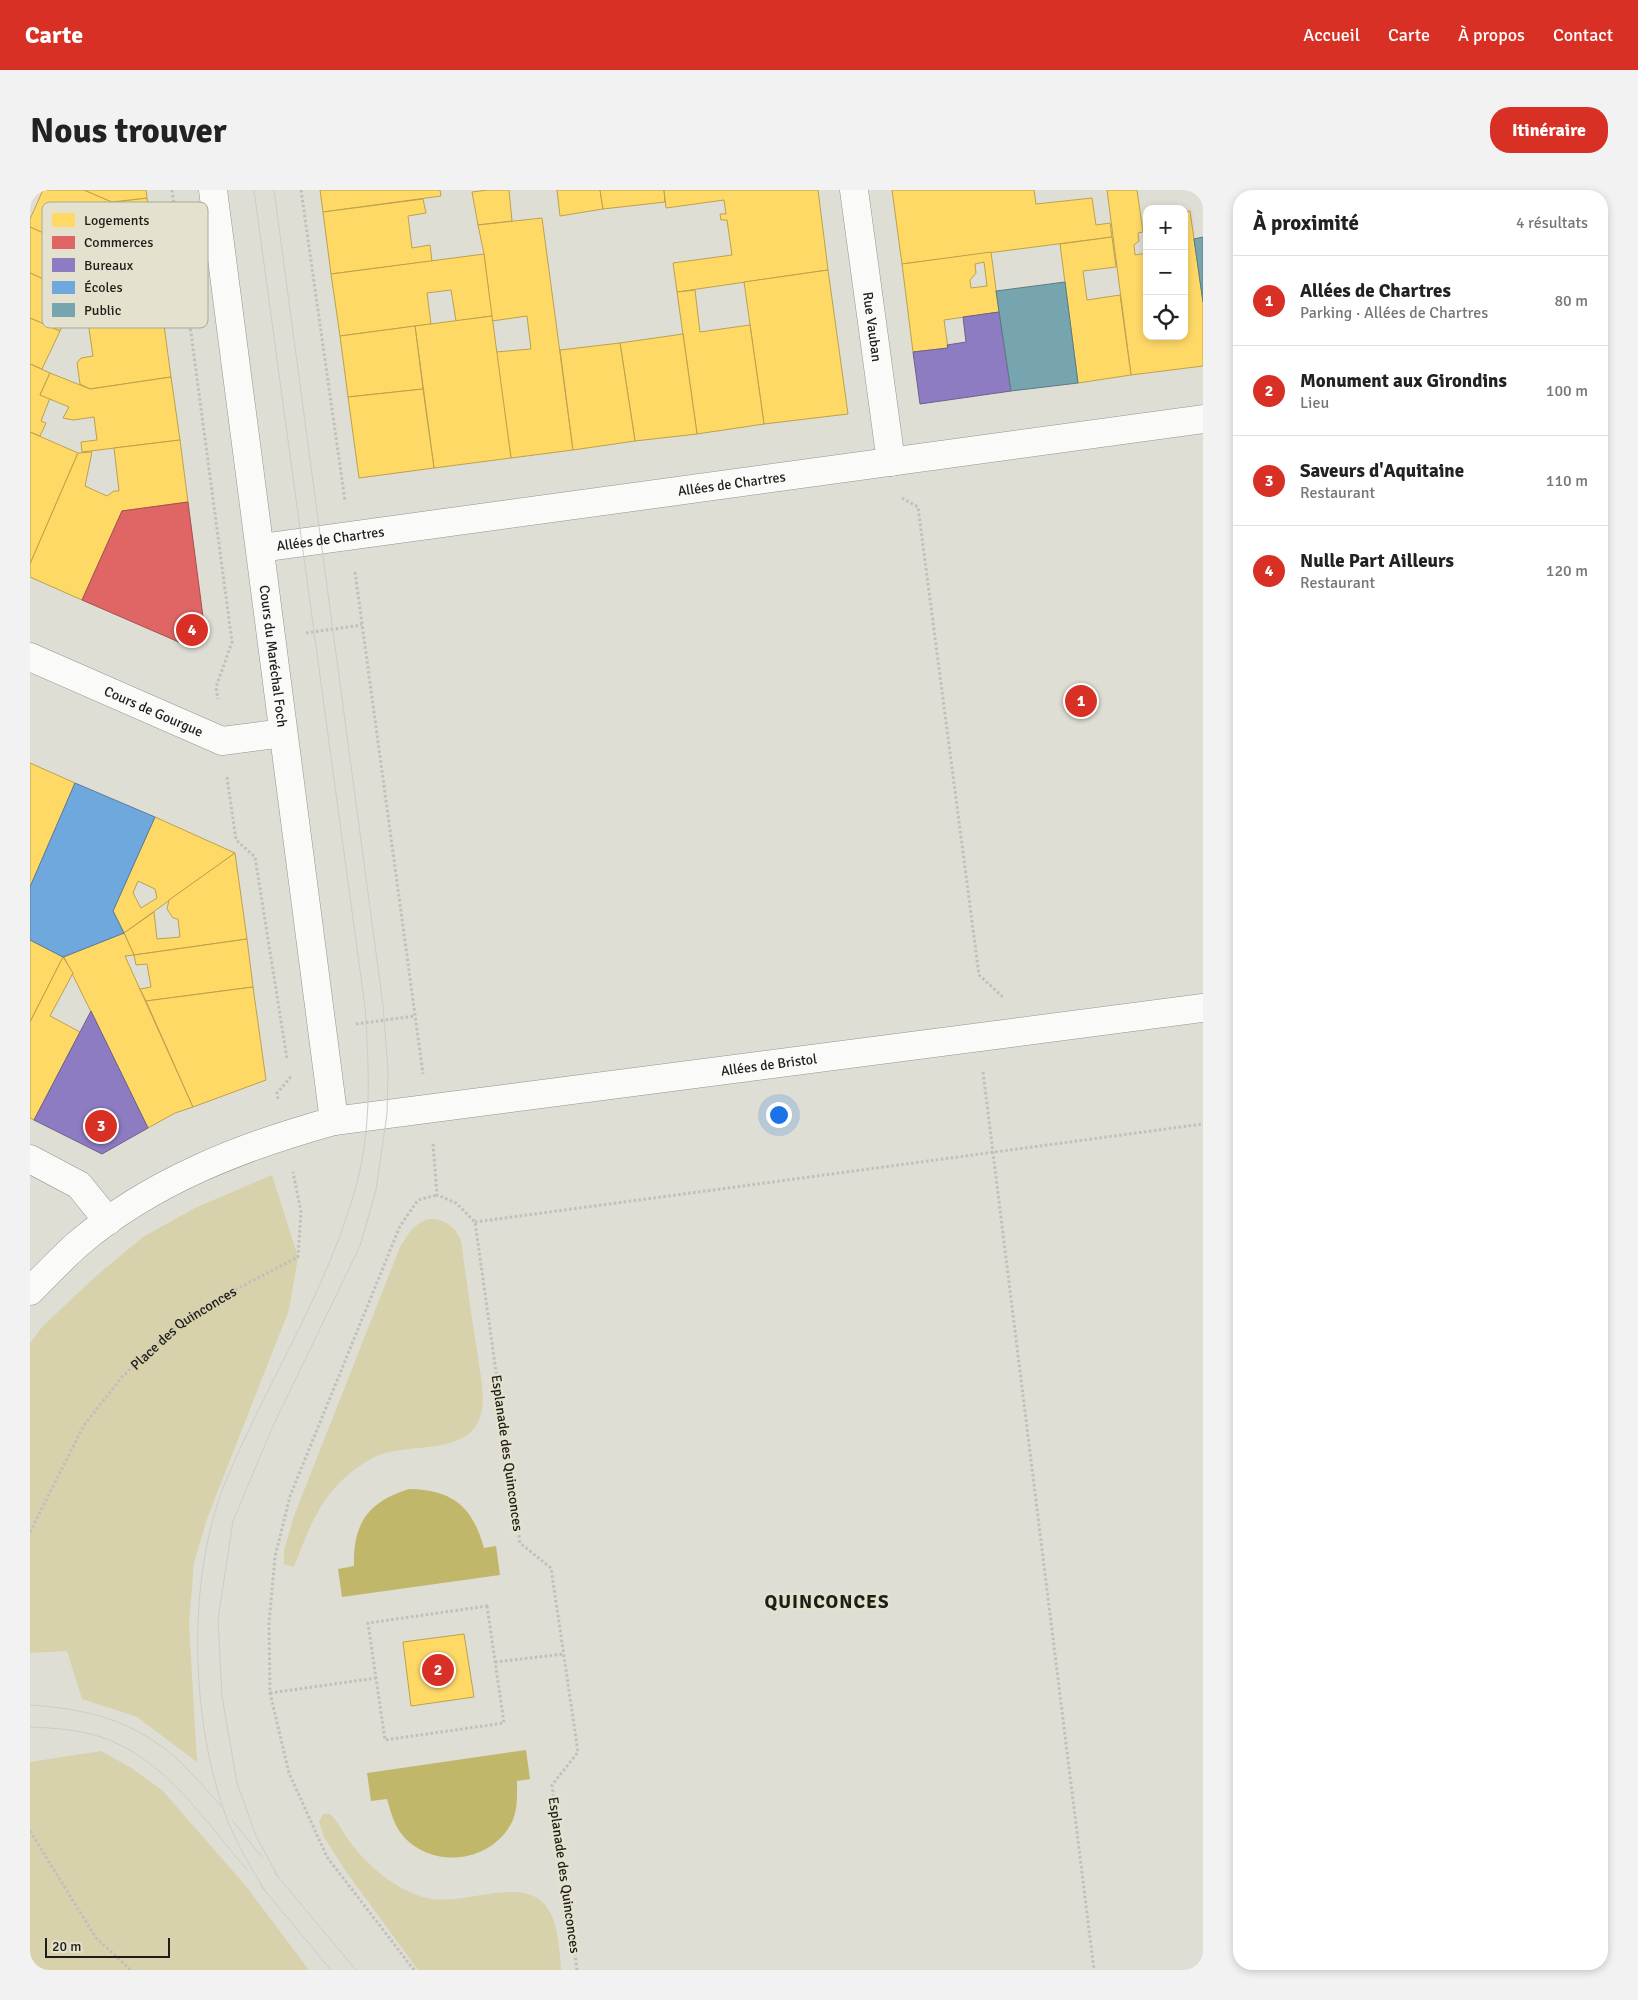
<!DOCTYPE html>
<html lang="fr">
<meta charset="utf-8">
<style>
:root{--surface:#fff;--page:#f2f2f2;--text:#222;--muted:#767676;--line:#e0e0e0;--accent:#d93025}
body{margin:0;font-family:Signika,sans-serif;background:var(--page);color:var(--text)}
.controls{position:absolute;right:15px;top:15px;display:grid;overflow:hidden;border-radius:10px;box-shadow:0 2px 8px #0003}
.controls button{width:45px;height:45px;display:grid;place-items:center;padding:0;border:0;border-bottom:1px solid var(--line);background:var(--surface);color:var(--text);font:25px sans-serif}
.scale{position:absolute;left:15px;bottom:12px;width:125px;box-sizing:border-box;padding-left:5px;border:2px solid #1e1d17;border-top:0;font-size:14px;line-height:18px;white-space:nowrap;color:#1e1d17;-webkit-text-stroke:4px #e4e2cf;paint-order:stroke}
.you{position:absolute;left:748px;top:924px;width:18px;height:18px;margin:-12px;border:4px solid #fff;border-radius:50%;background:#1a73e8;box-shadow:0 0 0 8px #1a73e833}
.badge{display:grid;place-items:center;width:32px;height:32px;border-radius:50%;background:var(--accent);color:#fff;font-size:16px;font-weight:700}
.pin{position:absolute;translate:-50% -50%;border:2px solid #fff;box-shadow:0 1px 5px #0006}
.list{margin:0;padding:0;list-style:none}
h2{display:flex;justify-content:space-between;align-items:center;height:65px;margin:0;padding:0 20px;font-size:21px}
h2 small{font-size:16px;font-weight:400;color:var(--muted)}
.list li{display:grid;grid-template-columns:32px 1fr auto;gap:15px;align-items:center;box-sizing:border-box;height:90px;padding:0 20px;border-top:1px solid var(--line)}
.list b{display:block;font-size:19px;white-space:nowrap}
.list p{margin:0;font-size:16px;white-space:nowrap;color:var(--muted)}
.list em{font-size:16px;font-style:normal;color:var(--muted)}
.icon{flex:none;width:28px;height:28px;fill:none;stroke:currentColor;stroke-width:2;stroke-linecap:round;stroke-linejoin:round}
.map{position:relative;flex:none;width:1173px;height:1780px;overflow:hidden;border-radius:20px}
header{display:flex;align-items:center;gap:30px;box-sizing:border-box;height:70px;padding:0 25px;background:var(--accent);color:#fff}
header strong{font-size:24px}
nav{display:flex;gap:28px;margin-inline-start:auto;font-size:18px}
.intro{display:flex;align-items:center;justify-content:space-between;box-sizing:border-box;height:120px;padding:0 30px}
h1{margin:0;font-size:35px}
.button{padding:12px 22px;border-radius:20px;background:var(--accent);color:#fff;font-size:18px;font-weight:700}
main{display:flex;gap:30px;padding:0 30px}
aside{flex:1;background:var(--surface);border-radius:20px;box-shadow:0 2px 8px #0003}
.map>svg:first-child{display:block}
.green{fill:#d7d2ab}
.water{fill:#c0b76a}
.homes{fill:#ffd966;stroke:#bca14e;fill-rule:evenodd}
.shops{fill:#e06666;stroke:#a6504e}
.offices{fill:#8e7cc3;stroke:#6c608f}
.schools{fill:#6fa8dc;stroke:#577ea1}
.public{fill:#76a5af;stroke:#5c7c81}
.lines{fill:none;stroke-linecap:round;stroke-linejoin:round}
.minor-casing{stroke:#94938c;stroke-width:29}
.tertiary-casing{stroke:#94938c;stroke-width:29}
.path{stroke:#c0bfbc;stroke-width:3;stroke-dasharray:2.5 2.5;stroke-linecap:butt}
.minor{stroke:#fafaf9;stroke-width:28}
.tertiary{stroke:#fafaf9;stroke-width:28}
.tram{stroke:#ccccc9;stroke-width:1}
.labels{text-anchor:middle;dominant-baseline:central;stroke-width:5;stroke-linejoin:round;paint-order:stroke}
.street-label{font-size:14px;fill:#1e1d17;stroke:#e4e2cf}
.district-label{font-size:19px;font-weight:bold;letter-spacing:1px;fill:#1e1d17;stroke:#e4e2cf}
.key{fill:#e4e2cf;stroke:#a9a798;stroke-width:1}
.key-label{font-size:14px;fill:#1e1d17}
</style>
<header>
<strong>Carte</strong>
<nav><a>Accueil</a><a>Carte</a><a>À propos</a><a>Contact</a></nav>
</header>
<div class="intro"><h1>Nous trouver</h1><a class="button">Itinéraire</a></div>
<main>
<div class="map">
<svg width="1173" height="1780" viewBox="0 0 1173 1780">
<rect width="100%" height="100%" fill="#dfded4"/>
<g class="green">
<path d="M242,985L268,1067L259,1120L178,1326L164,1372L159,1433L167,1572L107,1527L52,1509L37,1461L0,1463V1153L13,1136L66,1086L113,1047L165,1018Z"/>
<path d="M399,1029C415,1029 424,1036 431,1050C436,1087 441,1123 447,1160C449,1180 456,1203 451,1224C439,1270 372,1249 339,1270C294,1297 282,1330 264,1377L254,1374V1361L264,1326L370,1057C378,1044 384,1033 399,1029Z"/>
<path d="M71,1561L100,1577L132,1600L215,1695L279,1780H0V1572Z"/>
<path d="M293,1624H300C309,1632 313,1643 320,1652C338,1676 364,1698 393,1707C438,1721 510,1671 526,1738C529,1752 530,1766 531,1780H388L317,1683L294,1647L289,1632Z"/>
</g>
<g class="water">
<path d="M379,1299C423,1300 442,1316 454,1358L466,1356L470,1385L312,1407L308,1379L324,1376C323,1333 338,1312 379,1299Z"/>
<path d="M496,1560L500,1589L487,1591C487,1605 488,1619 482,1632C462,1672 404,1680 374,1647C364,1636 361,1623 357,1609L341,1611L337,1583Z"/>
</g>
<g class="homes">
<path d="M13,0H54L82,12L117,8L125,65L75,71L0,37V29Z"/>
<path d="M54,0H116L117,8L82,12Z"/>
<path d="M290,0H410L411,6L293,22Z"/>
<path d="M458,0H479L482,31L448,35L442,2Z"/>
<path d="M527,0H570L573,19L530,26Z"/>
<path d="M570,0H634L635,12L573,19Z"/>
<path d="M634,0H788L798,80L647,102L643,73L702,65L697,30H691L690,24H696L694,10L636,18Z"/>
<path d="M862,0H1004L1006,14L1062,8L1066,35L1080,33L1082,47L872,74Z"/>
<path d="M1077,0H1107L1113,42L1108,43L1109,51L1104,55L1105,65L1117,63V146H1154V22L1160,21L1173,112V176L1101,185Z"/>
<path d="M393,9L396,23L378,26L382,58L400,55L402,71L301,84L293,22Z"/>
<path d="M512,28L543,260L481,268L466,162L501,159L497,126L462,131L454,64L448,35Z"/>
<path d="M0,37L56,62L40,101L0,83Z"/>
<path d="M1082,47L1086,77L1053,81L1057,110L1090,105L1101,185L1048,193L1030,54Z"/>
<path d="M961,62L969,122L914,130L918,158L883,162L872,74ZM954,72L957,96L941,98L940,90L946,83L945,74Z"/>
<path d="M454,64L462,126L426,131L421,100L397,103L401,134L310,146L301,84Z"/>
<path d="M798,80L818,224L734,234L714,92Z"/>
<path d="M0,83L45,103L30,141L0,128Z"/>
<path d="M665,100L670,142L720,135L734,234L667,244L647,102Z"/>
<path d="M45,103L70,114L130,106L141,187L60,199L50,194L47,173L51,168L63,166L58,132L32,133Z"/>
<path d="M462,126L481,268L404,278L385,136Z"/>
<path d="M0,128L30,141L12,179L0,174Z"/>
<path d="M385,136L393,199L318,207L310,146Z"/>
<path d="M653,144L667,244L605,251L590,153Z"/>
<path d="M590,153L605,251L543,260L530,160Z"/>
<path d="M0,174L20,183L10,205L20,208L11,231L16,233L10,246L0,242Z"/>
<path d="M20,183L60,199L141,187L150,250L52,262L51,252L67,250L64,227L43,230L33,228L39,217L10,205Z"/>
<path d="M393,199L404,278L329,288L318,207Z"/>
<path d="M0,242L48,263L0,374Z"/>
<path d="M150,250L158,312L92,321L52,410L0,387V374L48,263L62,262L55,296L77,306L84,301H89L84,258Z"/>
<path d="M0,573L45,593L0,697Z"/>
<path d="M125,627L205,663L94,743L83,721ZM108,691L125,699L127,708L111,718L103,703Z"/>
<path d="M205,663L217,749L104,765L94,743L124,722L127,749L150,747L148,729L143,728L137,719L139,710Z"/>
<path d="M94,743L104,765L95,766L163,917L145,923L118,938L34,767Z"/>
<path d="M217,749L223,797L116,811L110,799L121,797L117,774L106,775L104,765Z"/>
<path d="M0,750L33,767L0,832Z"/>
<path d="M33,767L43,783L20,826L50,842L4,930L0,928V832Z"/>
<path d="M223,797L236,890L163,917L116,811Z"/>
<path d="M434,1444L444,1507L381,1516L373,1452Z"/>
</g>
<path class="shops" d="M158,312L175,442L158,456L52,410L92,321Z"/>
<g class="offices">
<path d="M969,122L981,201L890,214L883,162L918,158L917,155L936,152L933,127Z"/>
<path d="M61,821L118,938L72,964L4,930Z"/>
</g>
<path class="schools" d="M45,593L125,627L83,721L94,743L33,767L0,750V697Z"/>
<g class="public">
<path d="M1173,47V112L1164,49Z"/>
<path d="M1035,92L1048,193L981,201L966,101Z"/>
</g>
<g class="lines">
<g class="minor-casing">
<g id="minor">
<path id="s2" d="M183,0L304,931"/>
<path id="s3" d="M824,0L861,272"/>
<path id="s4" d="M231,358L1173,229"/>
<path id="s5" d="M0,467L192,551L253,543"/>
<path d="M0,969L49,995L78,1031"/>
</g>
</g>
<g class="tertiary-casing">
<g id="tertiary">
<path id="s6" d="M0,1101C16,1085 32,1068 49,1053C122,991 213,956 304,931L1173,818"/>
</g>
</g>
<g class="path">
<path d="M142,0L202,452L186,497L188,509"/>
<path d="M271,0L315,311"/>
<path d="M872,308L888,317L949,785L973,807"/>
<path d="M325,382L393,884"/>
<path d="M276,443L332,435"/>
<path d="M197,587L206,650L225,667L257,869"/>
<path d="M326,834L385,826"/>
<path d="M953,882L1064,1780"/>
<path d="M248,909L247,903L260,888L259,885"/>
<path d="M403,954L407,1005L426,1013L445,1032L490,1353L521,1378L548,1562L522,1595L547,1780"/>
<path d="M445,1032L1173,934"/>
<path id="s1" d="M0,1342L54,1235L92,1187L150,1133L203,1101L268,1067L271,1022L263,982"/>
<path d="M457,1416L474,1533L355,1550L338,1433Z"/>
<path d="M465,1472L534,1464"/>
<path d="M240,1503L346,1488"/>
<path d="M0,1641L66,1748L101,1780"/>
<path d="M384,1780L297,1667L259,1583L240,1503L239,1433L245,1367L260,1306L370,1036L388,1010L407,1005"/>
</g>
<use href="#minor" class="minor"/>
<use href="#tertiary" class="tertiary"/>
<g class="tram">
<path d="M224,0L335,817C339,876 342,935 327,993C299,1097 239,1189 197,1288C157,1383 160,1521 193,1618C203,1648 219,1674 235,1701"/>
<path d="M244,0L353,815L358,880L357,924L346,1000L330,1056L243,1236L203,1331L188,1429L192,1506L207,1593L226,1646L249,1688"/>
<path d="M0,1515C47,1518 92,1527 131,1556C154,1572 172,1596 191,1616"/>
<path d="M0,1537C26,1538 55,1540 79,1550C138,1573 177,1634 218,1681"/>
<path d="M202,1630L232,1667"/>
<path d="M244,1682L326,1780"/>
<path d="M231,1696L301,1780"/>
</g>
</g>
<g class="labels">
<g class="street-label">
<text stroke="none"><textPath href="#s3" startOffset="138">Rue Vauban</textPath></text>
<text stroke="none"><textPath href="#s4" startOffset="475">Allées de Chartres</textPath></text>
<text stroke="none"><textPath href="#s4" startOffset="70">Allées de Chartres</textPath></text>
<text stroke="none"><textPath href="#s2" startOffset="470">Cours du Maréchal Foch</textPath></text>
<text stroke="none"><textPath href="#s5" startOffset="135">Cours de Gourgue</textPath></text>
<text stroke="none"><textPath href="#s6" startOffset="792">Allées de Bristol</textPath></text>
<text stroke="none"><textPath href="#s1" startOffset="260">Place des Quinconces</textPath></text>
<text transform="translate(477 1263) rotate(82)">Esplanade des Quinconces</text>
<text transform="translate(534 1685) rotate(82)">Esplanade des Quinconces</text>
</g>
<g class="district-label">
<text x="797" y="1412">QUINCONCES</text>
</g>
</g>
<rect x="12" y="12" width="166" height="126" rx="8" class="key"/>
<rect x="22" y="23" width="23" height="14" fill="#ffd966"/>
<rect x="22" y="46" width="23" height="13" fill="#e06666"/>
<rect x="22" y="68" width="23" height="14" fill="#8e7cc3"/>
<rect x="22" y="91" width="23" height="13" fill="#6fa8dc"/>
<rect x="22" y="113" width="23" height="14" fill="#76a5af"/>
<g class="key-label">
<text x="54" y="35">Logements</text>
<text x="54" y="57">Commerces</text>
<text x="54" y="80">Bureaux</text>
<text x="54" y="102">Écoles</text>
<text x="54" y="125">Public</text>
</g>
</svg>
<div class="controls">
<button>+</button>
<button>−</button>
<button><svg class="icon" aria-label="locate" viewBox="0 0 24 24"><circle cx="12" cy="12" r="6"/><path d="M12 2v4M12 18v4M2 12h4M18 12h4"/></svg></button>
</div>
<div class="scale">20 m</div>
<div class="you"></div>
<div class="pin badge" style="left:1051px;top:511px">1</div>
<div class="pin badge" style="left:408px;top:1480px">2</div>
<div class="pin badge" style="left:71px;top:936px">3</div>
<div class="pin badge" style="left:162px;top:440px">4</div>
</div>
<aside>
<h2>À proximité<small>4 résultats</small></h2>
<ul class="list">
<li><span class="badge">1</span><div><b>Allées de Chartres</b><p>Parking · Allées de Chartres</p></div><em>80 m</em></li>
<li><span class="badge">2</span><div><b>Monument aux Girondins</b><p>Lieu</p></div><em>100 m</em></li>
<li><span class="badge">3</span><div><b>Saveurs d'Aquitaine</b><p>Restaurant</p></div><em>110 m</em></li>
<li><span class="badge">4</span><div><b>Nulle Part Ailleurs</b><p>Restaurant</p></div><em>120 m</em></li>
</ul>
</aside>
</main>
